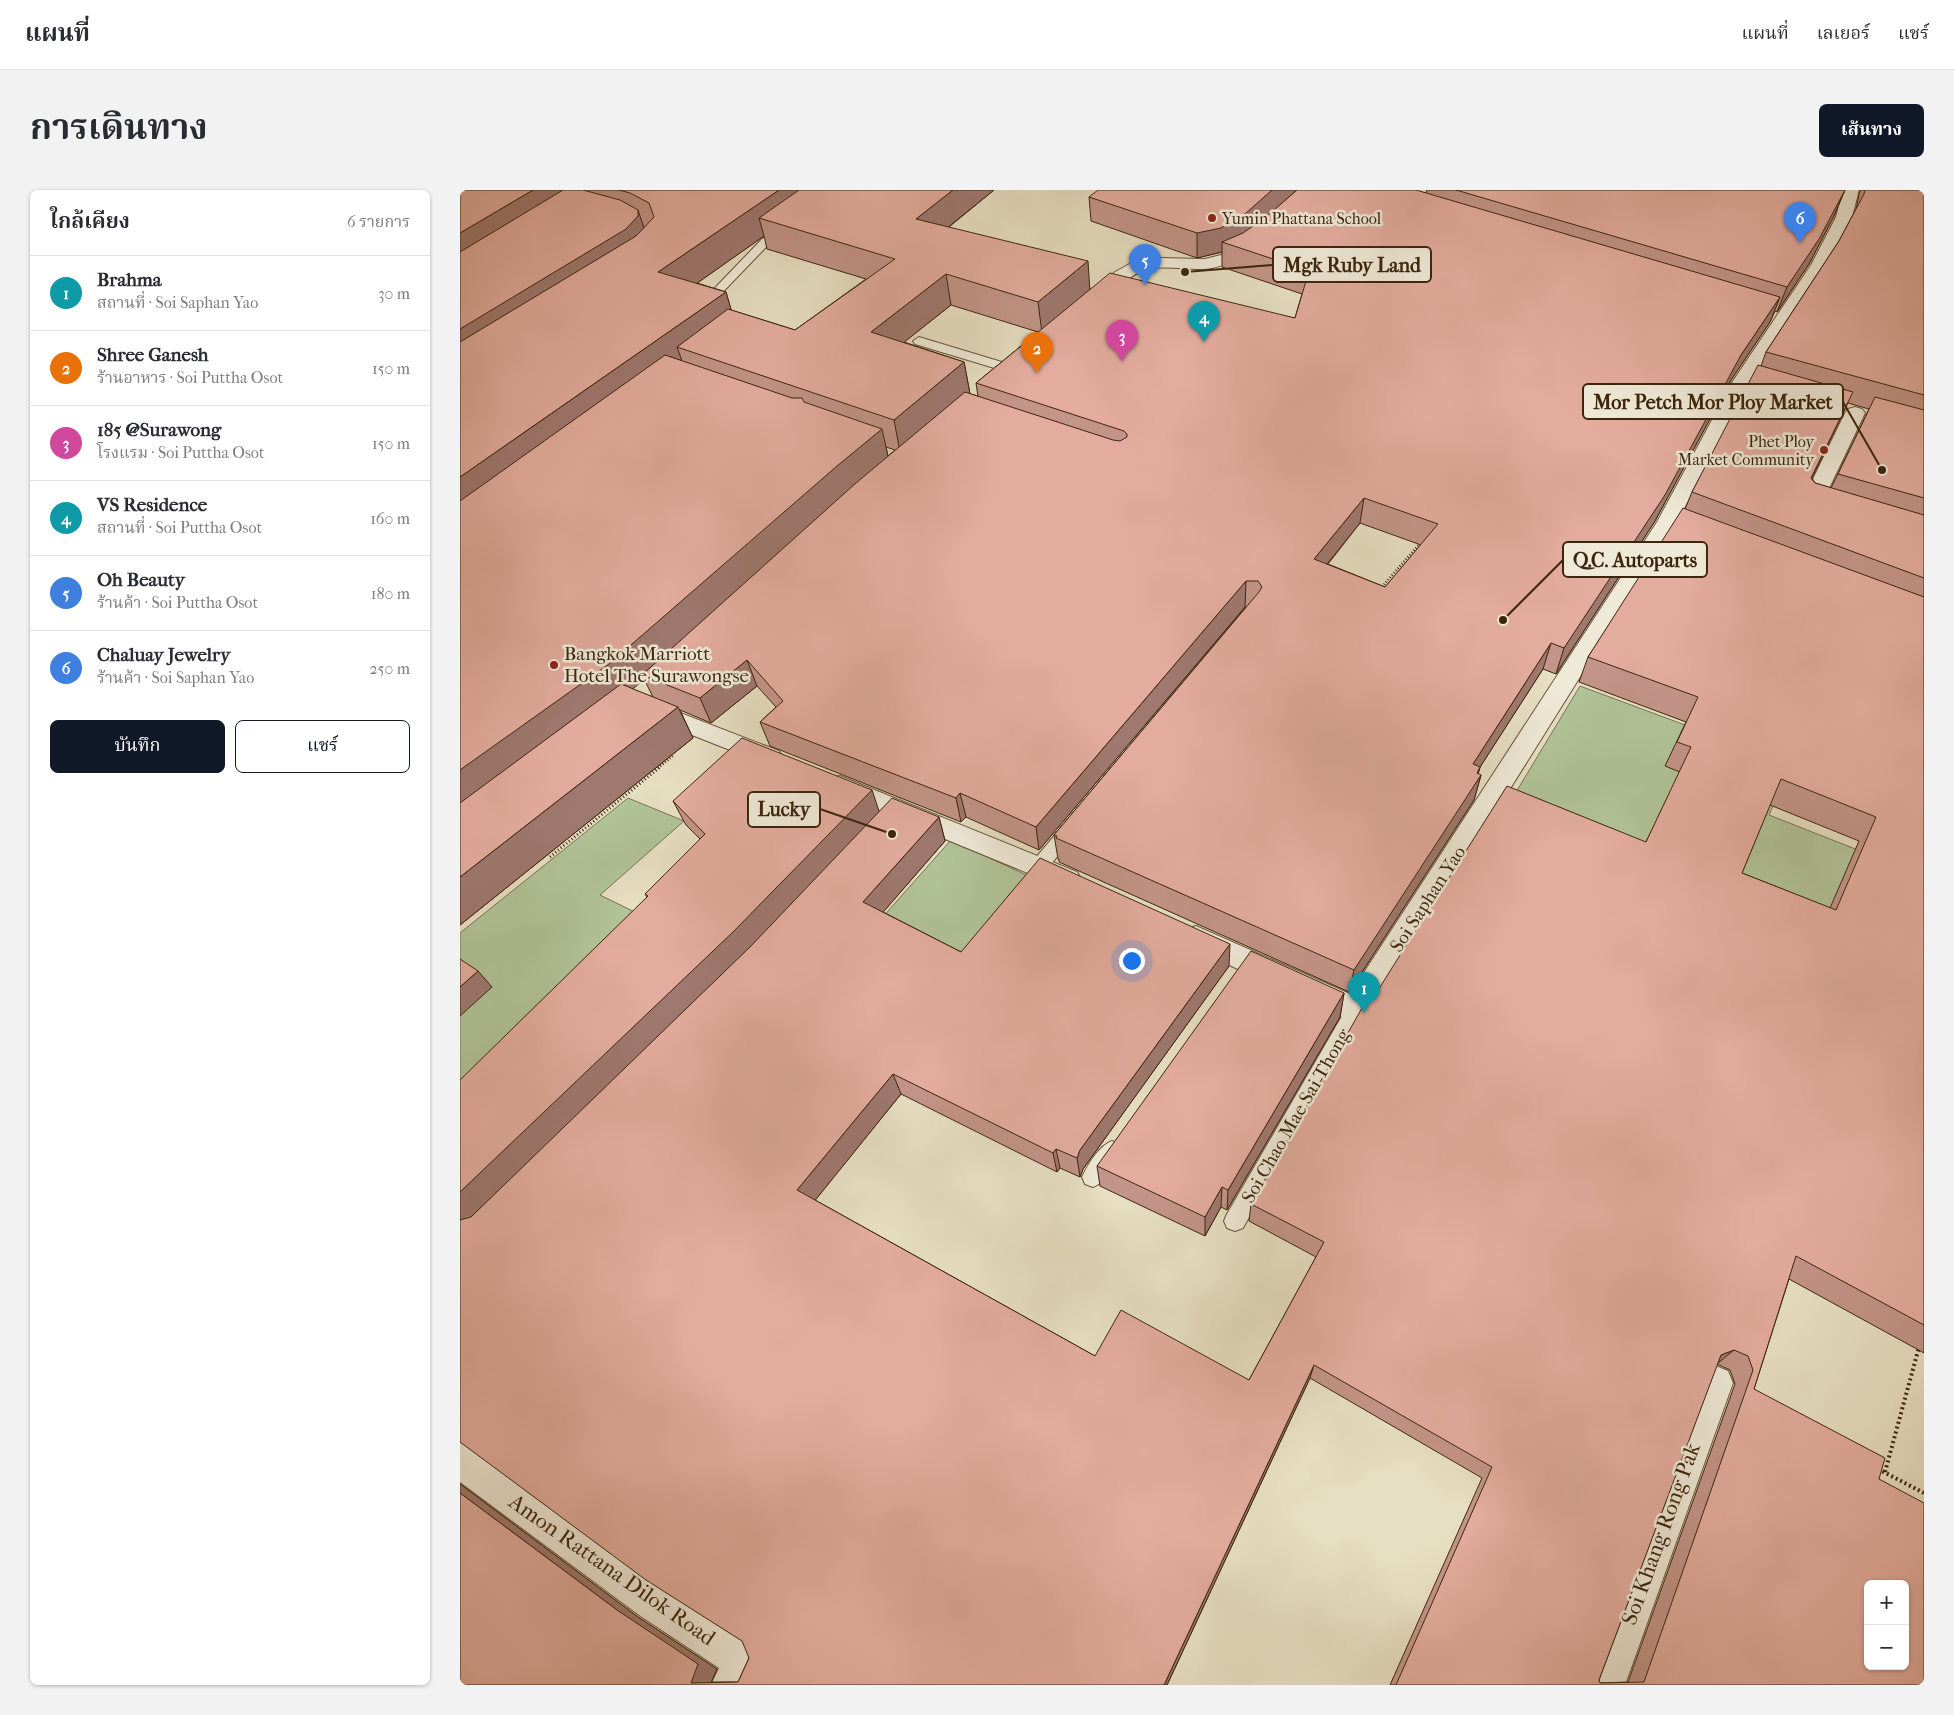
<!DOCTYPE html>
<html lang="th">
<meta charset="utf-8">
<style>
:root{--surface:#fff;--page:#f2f2f3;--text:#2b2b33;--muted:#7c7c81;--line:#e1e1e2;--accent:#111827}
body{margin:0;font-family:"IM FELL French Canon","Noto Serif Thai",serif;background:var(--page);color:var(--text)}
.controls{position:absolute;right:15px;bottom:15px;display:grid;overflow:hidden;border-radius:8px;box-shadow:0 1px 4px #0004}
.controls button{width:45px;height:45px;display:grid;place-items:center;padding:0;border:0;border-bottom:1px solid var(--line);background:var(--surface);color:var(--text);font:25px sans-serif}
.you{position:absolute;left:671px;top:770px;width:18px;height:18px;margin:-12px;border:4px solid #fff;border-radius:50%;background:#1a73e8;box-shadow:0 0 0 8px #1a73e833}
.badge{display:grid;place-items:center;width:32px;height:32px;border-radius:50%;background:var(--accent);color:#fff;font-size:16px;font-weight:700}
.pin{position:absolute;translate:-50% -41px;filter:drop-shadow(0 1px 2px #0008)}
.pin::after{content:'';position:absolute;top:26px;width:18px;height:15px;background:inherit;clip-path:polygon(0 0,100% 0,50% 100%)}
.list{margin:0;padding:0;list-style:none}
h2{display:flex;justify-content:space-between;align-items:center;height:65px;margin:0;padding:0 20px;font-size:21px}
h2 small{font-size:16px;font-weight:400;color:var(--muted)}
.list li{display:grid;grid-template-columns:32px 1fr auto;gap:15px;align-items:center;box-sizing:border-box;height:75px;padding:0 20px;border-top:1px solid var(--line)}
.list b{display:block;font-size:19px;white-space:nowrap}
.list p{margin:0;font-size:16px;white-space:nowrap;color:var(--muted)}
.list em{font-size:16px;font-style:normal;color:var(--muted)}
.actions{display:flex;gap:10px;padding:15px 20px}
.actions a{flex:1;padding:11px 0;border:1px solid var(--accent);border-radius:8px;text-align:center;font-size:18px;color:var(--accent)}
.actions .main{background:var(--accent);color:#fff}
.map{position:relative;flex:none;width:1464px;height:1495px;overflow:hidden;border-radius:8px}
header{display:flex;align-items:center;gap:30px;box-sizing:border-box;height:70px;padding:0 25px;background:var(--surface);border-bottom:1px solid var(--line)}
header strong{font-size:24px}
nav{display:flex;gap:28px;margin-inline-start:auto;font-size:18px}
.intro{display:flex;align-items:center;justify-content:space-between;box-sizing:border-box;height:120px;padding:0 30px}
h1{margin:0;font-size:35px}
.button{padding:12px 22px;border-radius:8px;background:var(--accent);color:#fff;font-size:18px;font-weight:700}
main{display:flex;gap:30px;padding:0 30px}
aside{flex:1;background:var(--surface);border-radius:8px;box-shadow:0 1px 4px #0004}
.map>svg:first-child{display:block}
.green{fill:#b1c398;stroke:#777452}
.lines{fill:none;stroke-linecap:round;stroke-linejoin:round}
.service-casing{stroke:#68543a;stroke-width:2}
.minor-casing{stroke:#68543a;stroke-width:2}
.path-far2{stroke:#3d250d;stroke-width:2.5;stroke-dasharray:1 2;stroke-linecap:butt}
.path-far1{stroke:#3d250d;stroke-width:3;stroke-dasharray:1 2.5;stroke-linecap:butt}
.path{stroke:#3d250d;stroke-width:4;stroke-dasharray:2 3;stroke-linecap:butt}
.service{fill:#efead8;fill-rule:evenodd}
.minor{fill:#efead8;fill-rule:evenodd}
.wall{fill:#c39488;stroke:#3d250d;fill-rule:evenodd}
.shaded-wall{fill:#9f786f;stroke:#3d250d}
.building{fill:#e3ac9e;stroke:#3d250d;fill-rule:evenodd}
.poi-dot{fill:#8f2418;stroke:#efead8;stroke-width:2}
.labels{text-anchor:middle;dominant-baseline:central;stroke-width:5;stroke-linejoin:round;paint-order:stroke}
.far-poi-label{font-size:16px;fill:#3d250d;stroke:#efead8;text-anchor:start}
.poi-label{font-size:19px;fill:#3d250d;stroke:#efead8;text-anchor:start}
.street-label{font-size:19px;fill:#3d250d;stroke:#efead8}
.near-street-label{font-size:22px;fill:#3d250d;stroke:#efead8}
.leader{fill:none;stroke:#3d250d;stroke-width:2}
.callout-dot{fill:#3d250d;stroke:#efead8;stroke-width:2}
.callout{fill:#efead8;stroke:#3d250d;stroke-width:2}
.callout-label{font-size:20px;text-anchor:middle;font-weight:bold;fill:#3d250d}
</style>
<header>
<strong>แผนที่</strong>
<nav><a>แผนที่</a><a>เลเยอร์</a><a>แชร์</a></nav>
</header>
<div class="intro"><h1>การเดินทาง</h1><a class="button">เส้นทาง</a></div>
<main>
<aside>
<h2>ใกล้เคียง<small>6 รายการ</small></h2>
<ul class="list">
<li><span class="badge" style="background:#0f9aa8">1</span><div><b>Brahma</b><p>สถานที่ · Soi Saphan Yao</p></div><em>30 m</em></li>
<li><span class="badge" style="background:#e8710a">2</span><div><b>Shree Ganesh</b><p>ร้านอาหาร · Soi Puttha Osot</p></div><em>150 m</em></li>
<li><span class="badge" style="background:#d1479c">3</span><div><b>185 @Surawong</b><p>โรงแรม · Soi Puttha Osot</p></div><em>150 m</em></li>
<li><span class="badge" style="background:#0f9aa8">4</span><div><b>VS Residence</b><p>สถานที่ · Soi Puttha Osot</p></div><em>160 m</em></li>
<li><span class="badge" style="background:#3f7fe0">5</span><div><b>Oh Beauty</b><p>ร้านค้า · Soi Puttha Osot</p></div><em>180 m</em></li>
<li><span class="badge" style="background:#3f7fe0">6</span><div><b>Chaluay Jewelry</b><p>ร้านค้า · Soi Saphan Yao</p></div><em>250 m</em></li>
</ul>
<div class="actions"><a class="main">บันทึก</a><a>แชร์</a></div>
</aside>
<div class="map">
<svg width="1464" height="1495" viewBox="0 0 1464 1495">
<rect width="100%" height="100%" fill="#e7dfc3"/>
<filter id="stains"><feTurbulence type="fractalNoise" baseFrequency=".004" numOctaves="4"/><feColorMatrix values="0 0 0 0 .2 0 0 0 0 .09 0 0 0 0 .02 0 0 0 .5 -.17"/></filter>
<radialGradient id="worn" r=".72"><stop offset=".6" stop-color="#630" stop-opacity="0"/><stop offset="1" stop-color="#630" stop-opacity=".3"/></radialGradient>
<g class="green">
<path d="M1120,496L1268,551L1355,518L1309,625L1464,686V782L1044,622Z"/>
<path d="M168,608L224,631L140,705L191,730L0,922V743Z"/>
<path d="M491,650L577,690L419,893L303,862Z"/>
</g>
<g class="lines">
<g class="service-casing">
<g id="service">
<path d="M327,34L331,35L333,37L331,39L310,53L259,106H251L249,104L251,102L302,49Z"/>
<path d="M459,147L555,176L557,179L551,183L455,154L453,151Z"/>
<path d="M612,630L618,632L621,637L618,642L585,681L579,683L573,681L570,676L573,671L606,632Z"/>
<path d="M896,812L903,814L906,820L903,826L783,1038L775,1041L767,1038L764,1031L767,1024L889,814Z"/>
<path d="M652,951L659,954L663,961C657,974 646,992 633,997L625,994L622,987C628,974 639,956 652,951Z"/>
</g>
</g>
<g class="minor-casing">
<g id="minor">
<path d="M840,0H857C850,9 840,17 832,24C807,49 780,77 743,79C724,80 701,74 682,81C664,87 647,117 629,113L626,109L655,82L673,72L700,68L745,69L761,65L792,44Z"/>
<path d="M1383,0H1399L1392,27L1367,75L1291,191L1217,332L906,829L896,832L886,829L726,755L722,747L726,739L736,736L890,804L1197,332L1273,191L1351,75L1376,27Z"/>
<path d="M1395,217L1402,219L1405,223L1363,311L1374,314L1377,318L1374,322L1367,324L1344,318L1341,314L1385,223L1388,219Z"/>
<path d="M192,512L319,561L322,567L319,573L310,576L184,526L180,520L184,514Z"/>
<path d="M380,586L617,682L621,689L617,696L608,700L599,696L371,602L367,595L371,588Z"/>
<path d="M1256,1176L1268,1181L1273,1193L1165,1495H1125L1239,1193L1244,1181Z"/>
<path d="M0,1252L13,1257L205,1399L298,1458L304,1472L293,1495H251L259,1478L179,1425L0,1292Z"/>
</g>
</g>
<g class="path-far2">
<path d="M920,399L962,351"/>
<path d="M198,578L214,565"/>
</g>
<path class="path-far1" d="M90,667L200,577"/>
<g class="path">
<path d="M1418,1279L1464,1303"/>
<path d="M1425,1282L1459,1157"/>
</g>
<use href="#service" class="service"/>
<use href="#minor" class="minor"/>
</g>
<g class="wall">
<path d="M0,0H534L489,37L630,99L835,128L842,104L762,77V62L737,68L631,31L629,7L961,2L966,3L967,0H1385L1374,26L1349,74L1317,122L1315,121L1310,132L1271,190L1195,331L1096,484L1083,479L1020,577L1018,584L1021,585L1014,610L889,802L599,672V669H598L594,645L786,417H785L579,660L506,627L501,632L310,556L300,532L316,517L297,496L251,533L220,520L233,548L0,735ZM304,46L307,59L406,89L335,140L271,120L266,102L237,93ZM491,115L578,142L516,193L518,206L510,204L504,172L444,152ZM426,257L435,260L428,266ZM900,333L961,355L925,397L868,374ZM184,489L193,507L172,499Z"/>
<path d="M1400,0H1464V1163L1329,1089L1294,1199L1419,1289L1464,1495H930L1022,1288L850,1188L707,1495H0V1294L178,1427L257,1479L251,1492H278L289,1468L187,707L185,704L240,649L226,635L213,611L419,621L479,627L485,651L423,722L501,762L769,776L623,979L620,987L600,978L597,982L441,904L355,1010L635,1166L789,1190L856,1067L789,1031L791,1014L913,808L1186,652L1220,582L1205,576L1226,532L1119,492L1128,467L1225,319L1232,302L1301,176L1306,162L1379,51L1396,19ZM1388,213L1409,219L1371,298L1355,293L1352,288ZM1310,615L1399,651L1370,718L1282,683ZM1257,1174L1270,1180L1275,1194L1168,1492L1140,1493L1139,1490Z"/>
<path d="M884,803L880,827L767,1020L761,1017L745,1046L640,996L637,976Z"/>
</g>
<g class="shaded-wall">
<path d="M73,0H125L127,5L0,83V43Z"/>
<path d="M319,0H370L299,28L304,46L209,113L198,82Z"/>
<path d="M493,0H534L461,59L456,29Z"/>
<path d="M812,0H837L785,48L762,52V62L737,68V43Z"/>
<path d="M1384,2L1374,26L1349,74L1317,122L1327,97Z"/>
<path d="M178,20L188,50L0,180V139Z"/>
<path d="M628,71L630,102L582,143L578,112Z"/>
<path d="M486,84L491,115L418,173L411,142Z"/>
<path d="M266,102L275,133L217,157L222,171L0,332V287Z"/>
<path d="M1320,107L1310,132L1271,190L1195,331L1096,484L1104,458L1281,165Z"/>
<path d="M504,172L510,204L440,262L434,230Z"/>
<path d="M422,239L429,271L182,485L184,489L165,506L0,627V580Z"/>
<path d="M904,308L900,333L851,394L854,369Z"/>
<path d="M786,391L785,417L579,660L576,637Z"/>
<path d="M1091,453L1083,479L1006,599L1013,574Z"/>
<path d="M287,470L297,496L251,533L240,508Z"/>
<path d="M218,517L233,548L0,735V687Z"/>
<path d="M1020,577L1016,593L1021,585L1014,610L889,802L894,780Z"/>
<path d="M412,600L420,624L286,764L15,1028L0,1033V1002Z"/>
<path d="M500,603L506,627L501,632L496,608Z"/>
<path d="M479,627L485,651L412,735L403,712Z"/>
<path d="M770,754L769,776L623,979L620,987L617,968L620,960Z"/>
<path d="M18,781L32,797L0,826V797Z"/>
<path d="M884,803L880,827L767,1020L768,1000Z"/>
<path d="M433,884L441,904L349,1018L337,1000Z"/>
<path d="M596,959L600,978L597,982L593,963Z"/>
<path d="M762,997L761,1017L745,1046V1027Z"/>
<path d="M1274,1160L1257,1174L1261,1165Z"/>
<path d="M854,1175L850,1188L707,1495H704Z"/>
<path d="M0,1294L178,1427L257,1479L250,1495L231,1493L157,1420L0,1303Z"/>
</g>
<g class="building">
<path d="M0,0H73L0,43Z"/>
<path d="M103,0H123L160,10L178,20V26L166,39L0,139V62Z"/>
<path d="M159,0H319L198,82L266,102L0,287V152L176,46L194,27L189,13L170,3Z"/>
<path d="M339,0H493L456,29L628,71L578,112L486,84L411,142L504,172L434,230L217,157L268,119L335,140L435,69L299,28Z"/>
<path d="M638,0H812L786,23L761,38L737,43L629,7Z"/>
<path d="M837,0H956L1320,107L1281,165L1205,305L1104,458L1091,453L1013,574L1020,577L1017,583L1021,585L894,780L596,648L597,646L594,645L799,402L802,397L798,391H786L576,637L500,603L496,608L300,532L323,511L287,470L240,508L182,485L396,293L505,202L653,250L660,251L667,247V244L664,241L516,193L650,83L835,128L849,81L762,52L783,43L806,27ZM904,308L978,334L925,397L854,369Z"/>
<path d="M996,0H1385L1359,49L1327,97Z"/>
<path d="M1405,0H1464V205L1306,162L1379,51L1404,4Z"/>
<path d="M205,165L332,208H342L344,212L422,239L377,276L149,474L0,580V311Z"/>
<path d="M1298,175L1393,202L1351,288L1355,293L1464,325V388L1232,302Z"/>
<path d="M1415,207L1464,220V308L1378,284Z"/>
<path d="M1223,318L1464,407V1135L1336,1066L1294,1199L1425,1268L1419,1289L1464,1313V1495H936L1032,1277L854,1175L704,1495H0V1303L157,1420L238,1474L231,1493L278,1492L289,1468L282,1451L186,1390L0,1252V1030L11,1027L291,756L432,608L479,627L403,712L501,762L580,668L770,754L620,960L617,968L596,959L593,963L433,884L337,1000L635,1166L661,1120L789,1190L864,1052L791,1014L906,811L913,808L1047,596L1186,652L1231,557L1217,552L1238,507L1128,467ZM1321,589L1416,627L1376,720L1282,683ZM1274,1160L1288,1166L1293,1180L1184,1492L1140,1493L1139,1490L1261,1165ZM1408,1394H1445V1476H1408Z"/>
<path d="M161,494L218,517L0,687V613Z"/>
<path d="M282,548L412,600L274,741L0,1002V890L188,706L185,704L245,644L213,611Z"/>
<path d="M791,761L884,803L768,1000L762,997L745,1027L637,976Z"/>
<path d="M0,769L18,781L0,797Z"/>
</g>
<g class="poi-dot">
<circle cx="752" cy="28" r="5"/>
<circle cx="1364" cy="260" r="5"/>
<circle cx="94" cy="475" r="5"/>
</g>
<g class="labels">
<g class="far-poi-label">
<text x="762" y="28">Yumin Phattana School</text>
<text x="1354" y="251" text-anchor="end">Phet Ploy<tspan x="1354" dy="18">Market Community</tspan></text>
</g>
<g class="poi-label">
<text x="104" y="464">Bangkok Marriott<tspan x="104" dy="22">Hotel The Surawongse</tspan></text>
</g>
<g class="street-label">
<text transform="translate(968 709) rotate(-57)">Soi Saphan Yao</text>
<text transform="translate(836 926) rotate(-60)">Soi Chao Mae Sai Thong</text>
</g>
<g class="near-street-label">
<text transform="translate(1201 1344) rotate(-70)">Soi Khang Rong Pak</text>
<text transform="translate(152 1380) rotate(35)">Amon Rattana Dilok Road</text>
</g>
</g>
<path class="leader" d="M725 82L813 75M1422 280L1383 212M1043 430L1103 370M432 644L360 619"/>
<g class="callout-dot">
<circle cx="725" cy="82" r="5"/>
<circle cx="1422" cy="280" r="5"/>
<circle cx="1043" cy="430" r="5"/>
<circle cx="432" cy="644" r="5"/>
</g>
<g class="callout">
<rect x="813" y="57" width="158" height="35" rx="5"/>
<rect x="1123" y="194" width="260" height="35" rx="5"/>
<rect x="1103" y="352" width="144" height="35" rx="5"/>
<rect x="288" y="602" width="72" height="35" rx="5"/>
</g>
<g class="callout-label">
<text x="892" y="82">Mgk Ruby Land</text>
<text x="1253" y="219">Mor Petch Mor Ploy Market</text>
<text x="1175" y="377">Q.C. Autoparts</text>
<text x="324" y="626">Lucky</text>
</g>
<rect width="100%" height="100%" filter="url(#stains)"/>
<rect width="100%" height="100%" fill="url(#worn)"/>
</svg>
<div class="controls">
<button>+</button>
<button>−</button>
</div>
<div class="you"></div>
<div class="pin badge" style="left:904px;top:823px;background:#0f9aa8">1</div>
<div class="pin badge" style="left:577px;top:183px;background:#e8710a">2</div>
<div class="pin badge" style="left:662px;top:171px;background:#d1479c">3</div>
<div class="pin badge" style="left:744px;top:152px;background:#0f9aa8">4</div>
<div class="pin badge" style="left:685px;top:95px;background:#3f7fe0">5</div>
<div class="pin badge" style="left:1340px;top:53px;background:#3f7fe0">6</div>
</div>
</main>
